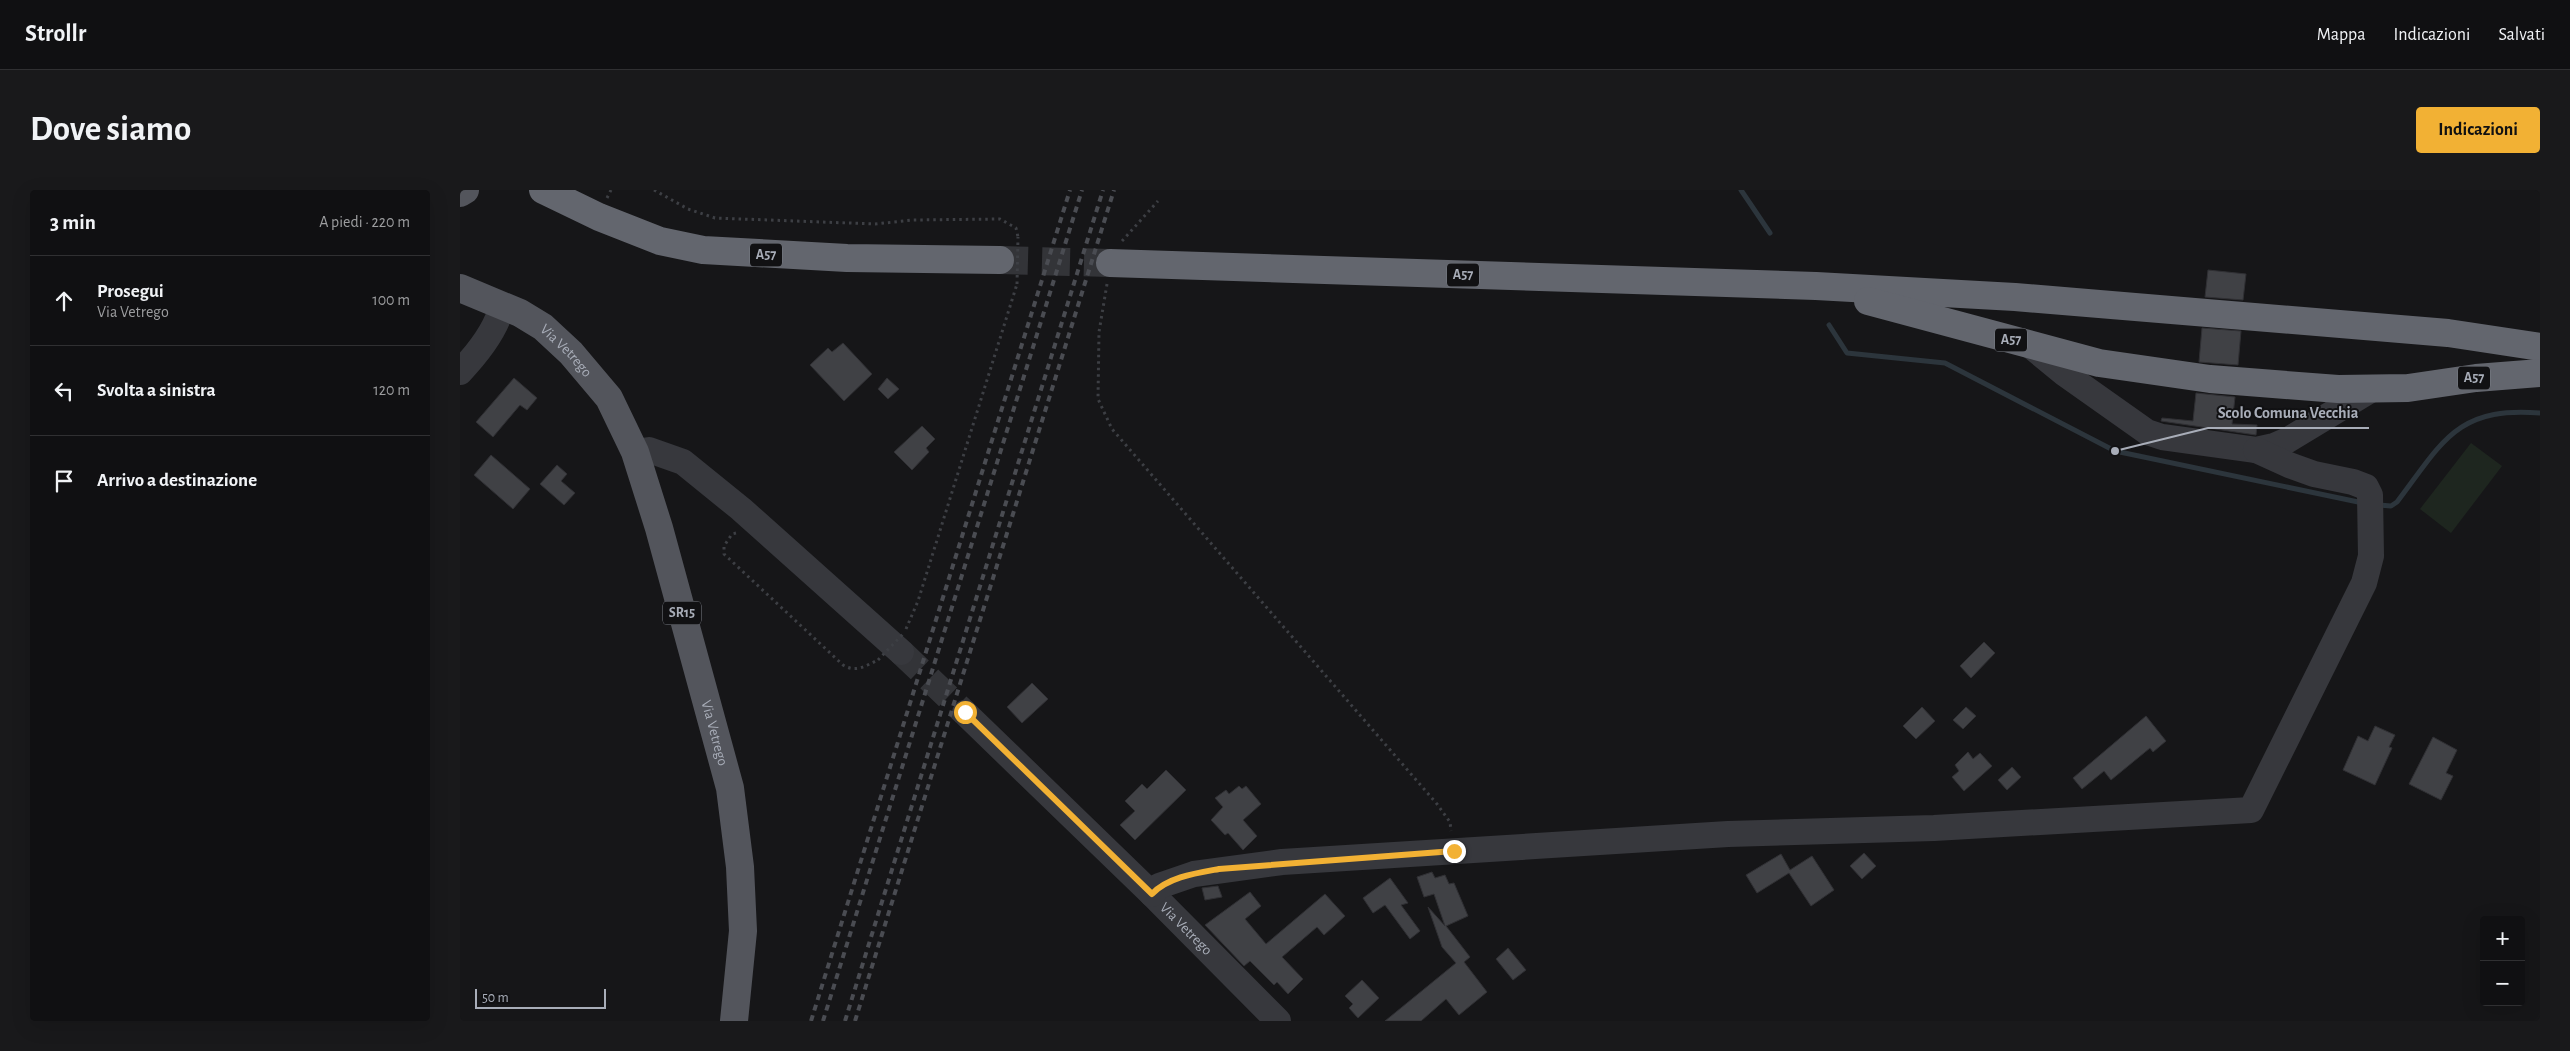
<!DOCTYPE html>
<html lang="it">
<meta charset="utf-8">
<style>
:root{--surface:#101012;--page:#19191b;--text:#f1f3f6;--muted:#9c9d9f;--line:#303032;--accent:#f2b134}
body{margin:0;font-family:"Alegreya Sans",sans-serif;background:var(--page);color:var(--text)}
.controls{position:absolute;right:15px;bottom:15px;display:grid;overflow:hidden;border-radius:5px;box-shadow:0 5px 20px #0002}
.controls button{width:45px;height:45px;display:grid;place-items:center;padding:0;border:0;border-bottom:1px solid var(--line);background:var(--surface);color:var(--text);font:25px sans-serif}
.scale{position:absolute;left:15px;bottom:12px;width:131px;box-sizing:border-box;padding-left:5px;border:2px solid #a8adb8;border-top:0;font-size:14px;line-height:18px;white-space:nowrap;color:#a8adb8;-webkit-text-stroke:4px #111113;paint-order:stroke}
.stop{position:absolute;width:15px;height:15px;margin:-11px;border:4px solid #f2b134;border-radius:50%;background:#fff}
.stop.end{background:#f2b134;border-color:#fff;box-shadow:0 1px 5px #0008}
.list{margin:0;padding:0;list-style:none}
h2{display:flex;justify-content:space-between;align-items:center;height:65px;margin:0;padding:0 20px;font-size:21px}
h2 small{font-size:16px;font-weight:400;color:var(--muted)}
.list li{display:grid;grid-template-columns:32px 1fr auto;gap:15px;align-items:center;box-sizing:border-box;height:90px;padding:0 20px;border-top:1px solid var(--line)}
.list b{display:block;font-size:19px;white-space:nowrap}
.list p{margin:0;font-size:16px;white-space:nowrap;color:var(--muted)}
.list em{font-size:16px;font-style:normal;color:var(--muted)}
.icon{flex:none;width:28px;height:28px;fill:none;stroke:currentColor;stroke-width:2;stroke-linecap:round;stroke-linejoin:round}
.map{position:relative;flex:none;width:2080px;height:831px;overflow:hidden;border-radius:5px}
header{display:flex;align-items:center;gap:30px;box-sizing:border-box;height:70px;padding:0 25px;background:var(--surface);border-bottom:1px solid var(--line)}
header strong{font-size:24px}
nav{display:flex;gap:28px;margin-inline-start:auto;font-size:18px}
.intro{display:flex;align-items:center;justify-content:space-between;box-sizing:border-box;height:120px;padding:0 30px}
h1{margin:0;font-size:35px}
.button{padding:12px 22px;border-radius:5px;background:var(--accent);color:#111;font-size:18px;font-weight:700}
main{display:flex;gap:30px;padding:0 30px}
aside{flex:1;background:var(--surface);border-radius:5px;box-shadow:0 5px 20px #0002}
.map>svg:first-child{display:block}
.green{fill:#1e261f}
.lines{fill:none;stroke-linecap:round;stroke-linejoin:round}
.stream{stroke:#2c353c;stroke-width:5}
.building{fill:#404145;stroke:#303034}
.minor-tunnel{stroke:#333438;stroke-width:26;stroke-dasharray:26 13;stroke-linecap:butt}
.highway-tunnel{stroke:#333438;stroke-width:28;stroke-dasharray:28 14;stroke-linecap:butt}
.path{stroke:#3d3f44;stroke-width:3;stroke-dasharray:2.5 4;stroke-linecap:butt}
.minor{stroke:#37383d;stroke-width:26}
.major{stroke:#53555c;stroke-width:28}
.highway{stroke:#63666e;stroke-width:28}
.rail{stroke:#4a4c52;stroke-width:4;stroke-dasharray:6 5;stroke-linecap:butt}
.path-bridge{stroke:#3d3f44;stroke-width:3;stroke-dasharray:2.5 4;stroke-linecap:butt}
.route{stroke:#f2b134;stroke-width:6}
.labels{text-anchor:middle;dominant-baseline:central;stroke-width:4;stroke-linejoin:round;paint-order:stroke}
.shield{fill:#111113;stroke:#7b7e86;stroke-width:1}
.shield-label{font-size:14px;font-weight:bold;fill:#a8adb8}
.street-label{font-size:15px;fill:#a8adb8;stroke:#111113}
.leader{fill:none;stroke:#a8adb8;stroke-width:2}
.callout-dot{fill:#a8adb8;stroke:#111113;stroke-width:2}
.callout-label{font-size:16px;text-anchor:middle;font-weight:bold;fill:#a8adb8;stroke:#111113;stroke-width:4;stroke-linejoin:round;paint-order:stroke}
</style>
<header>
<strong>Strollr</strong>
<nav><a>Mappa</a><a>Indicazioni</a><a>Salvati</a></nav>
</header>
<div class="intro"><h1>Dove siamo</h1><a class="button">Indicazioni</a></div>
<main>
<aside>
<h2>3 min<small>A piedi · 220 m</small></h2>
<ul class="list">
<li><svg class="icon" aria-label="ahead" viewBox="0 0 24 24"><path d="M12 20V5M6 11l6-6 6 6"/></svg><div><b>Prosegui</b><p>Via Vetrego</p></div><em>100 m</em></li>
<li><svg class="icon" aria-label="left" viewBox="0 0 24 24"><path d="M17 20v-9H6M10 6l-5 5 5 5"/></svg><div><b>Svolta a sinistra</b></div><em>120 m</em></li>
<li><svg class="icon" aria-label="arrive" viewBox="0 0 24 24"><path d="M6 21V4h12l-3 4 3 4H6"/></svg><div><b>Arrivo a destinazione</b></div></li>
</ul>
</aside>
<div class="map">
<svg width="2080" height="831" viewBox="0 0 2080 831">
<rect width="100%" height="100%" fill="#161618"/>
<path class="green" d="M2011,253L2042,276L1991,343L1960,319Z"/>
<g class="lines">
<g class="stream">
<path d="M1281,0L1310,43"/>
<path d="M1369,135L1387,163L1485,173L1655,261L1903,313"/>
<path d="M1919,315L1931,316L1937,312C1982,253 1996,216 2080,223"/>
</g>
</g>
<g class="building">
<path d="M1748,80L1786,84L1783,110L1745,107Z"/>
<path d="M1742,138L1781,141L1778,175L1739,172Z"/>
<path d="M383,153L412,184L384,211L350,175L368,158L372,162Z"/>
<path d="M54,188L77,208L67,220L60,215L33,247L16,232Z"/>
<path d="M427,188L439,199L428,209L418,199Z"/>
<path d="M1736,203L1775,207L1772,234L1797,235L1796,245L1701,231L1702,228L1733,231Z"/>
<path d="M462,236L475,249L466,258L469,262L452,280L434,262Z"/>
<path d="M31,265L70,299L53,319L14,285Z"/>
<path d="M97,275L107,284L101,291L115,303L104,315L80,294Z"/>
<path d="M1524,452L1535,463L1511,488L1500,476Z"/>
<path d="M572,493L588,509L562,533L547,517Z"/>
<path d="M1462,517L1475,531L1456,549L1443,536Z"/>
<path d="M1506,517L1516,526L1503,539L1493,530Z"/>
<path d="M1686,526L1706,551L1693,562L1690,558L1651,590L1644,581L1622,599L1613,588Z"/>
<path d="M1915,536L1935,545L1929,557L1932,558L1915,595L1883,580L1898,546L1908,551Z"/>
<path d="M1973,547L1997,560L1986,583L1993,586L1981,610L1949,594Z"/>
<path d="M1508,562L1513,569L1520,563L1532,576L1504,601L1492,587L1499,581L1495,575Z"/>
<path d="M1552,577L1561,587L1547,600L1538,590Z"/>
<path d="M706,580L726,600L675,650L660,635L675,621L665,611L682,594L687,599Z"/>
<path d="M779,596L782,599L786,596L801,614L783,630L797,646L783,660L768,643L765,645L751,630L763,617L755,608L766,600L769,604Z"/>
<path d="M1404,663L1416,676L1402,689L1390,676Z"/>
<path d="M1321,664L1330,680L1352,666L1374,700L1351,716L1329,683L1297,703L1286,685Z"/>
<path d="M972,682L975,688L985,685L989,694L994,693L1008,726L986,736L1010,767L1004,772L1027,802L999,825L986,809L961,831H925L996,773L982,757L968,717L985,736L974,704L964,707L957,687Z"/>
<path d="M930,688L948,713L941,715L960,741L950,749L925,715L913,723L903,708Z"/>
<path d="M758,696L762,707L745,710L742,698Z"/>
<path d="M790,702L801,716L785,729L806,754L865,704L885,726L864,745L857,737L822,767L843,789L828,804L817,792L814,795L790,771L784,776L745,735Z"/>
<path d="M1048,758L1066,780L1053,790L1036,769Z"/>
<path d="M902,790L919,808L898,828L889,818L893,814L885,806Z"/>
</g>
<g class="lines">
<path class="minor-tunnel" d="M441,462L505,523"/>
<path class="highway-tunnel" d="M540,70L650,73"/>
<g class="path">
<path d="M194,0L228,19L255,28L415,34L453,30L540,29L556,38L558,47"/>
<path d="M147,8L151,0"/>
<path d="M662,51L698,11"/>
<path d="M647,94L639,142L638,209L652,239L977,614L990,632L991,641"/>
<path d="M276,343L272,344L264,356V364L383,475C396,483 405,476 418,470"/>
<path d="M446,439L458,411L557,94"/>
</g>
<g class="minor">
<path d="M1571,156L1605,184L1687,242L1702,247L1796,260L1814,256L1828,250L1914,198"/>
<path d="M0,182C17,164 36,141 42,116"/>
<path d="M175,262L189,260L223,272L281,319L441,462"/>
<path id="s1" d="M505,523L692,704L818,831"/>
<path d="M692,704L699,696L734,684L822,672L1268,644L1474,638L1791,620L1904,393L1911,366L1910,305L1906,297L1893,292L1854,284L1829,275L1796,260"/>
</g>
<g class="major">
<path d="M0,3L5,0"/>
<path id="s2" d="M0,98L60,123L83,137L111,163L149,208L175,262L199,338L270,598L280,677L283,741L274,831"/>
</g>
<g class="highway">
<path d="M83,0L139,27L200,51L243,60L387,68L540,70"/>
<path d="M650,73L1356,96L1555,107L1988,143L2080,157"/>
<path d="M1408,111L1639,173L1750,189L1878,199L1948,198L2016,188L2080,183"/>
</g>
<g class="rail">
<path d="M351,831L610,0"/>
<path d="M363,831L622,0"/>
<path d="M385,831L643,0"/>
<path d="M395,831L654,0"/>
</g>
<g class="path-bridge">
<path d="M557,94L558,47"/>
<path d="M418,470L445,442"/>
</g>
</g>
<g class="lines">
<path class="route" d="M505,522L692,704C708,687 737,683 759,679L994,661"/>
</g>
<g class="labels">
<g class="shield">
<rect x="290" y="53.5" width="32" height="23" rx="4"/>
<rect x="987" y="73.5" width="32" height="23" rx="4"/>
<rect x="1535" y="138.5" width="32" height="23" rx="4"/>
<rect x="1998" y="176.5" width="32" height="23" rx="4"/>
<rect x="203" y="411.5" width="38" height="23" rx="4"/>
</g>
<g class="shield-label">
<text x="306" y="65">A57</text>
<text x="1003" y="85">A57</text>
<text x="1551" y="150">A57</text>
<text x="2014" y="188">A57</text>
<text x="222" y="423">SR15</text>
</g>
<g class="street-label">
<text stroke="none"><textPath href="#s2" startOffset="125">Via Vetrego</textPath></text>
<text stroke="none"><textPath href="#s2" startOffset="541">Via Vetrego</textPath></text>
<text stroke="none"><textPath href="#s1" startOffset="309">Via Vetrego</textPath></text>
</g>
</g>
<path class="leader" d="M1655 261L1748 238H1909"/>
<circle class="callout-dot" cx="1655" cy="261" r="5"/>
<g class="callout-label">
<text x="1828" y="228">Scolo Comuna Vecchia</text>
</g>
</svg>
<div class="controls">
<button>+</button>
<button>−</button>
</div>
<div class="scale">50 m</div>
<div class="stop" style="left:505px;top:522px"></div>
<div class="stop end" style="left:994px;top:661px"></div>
</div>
</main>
